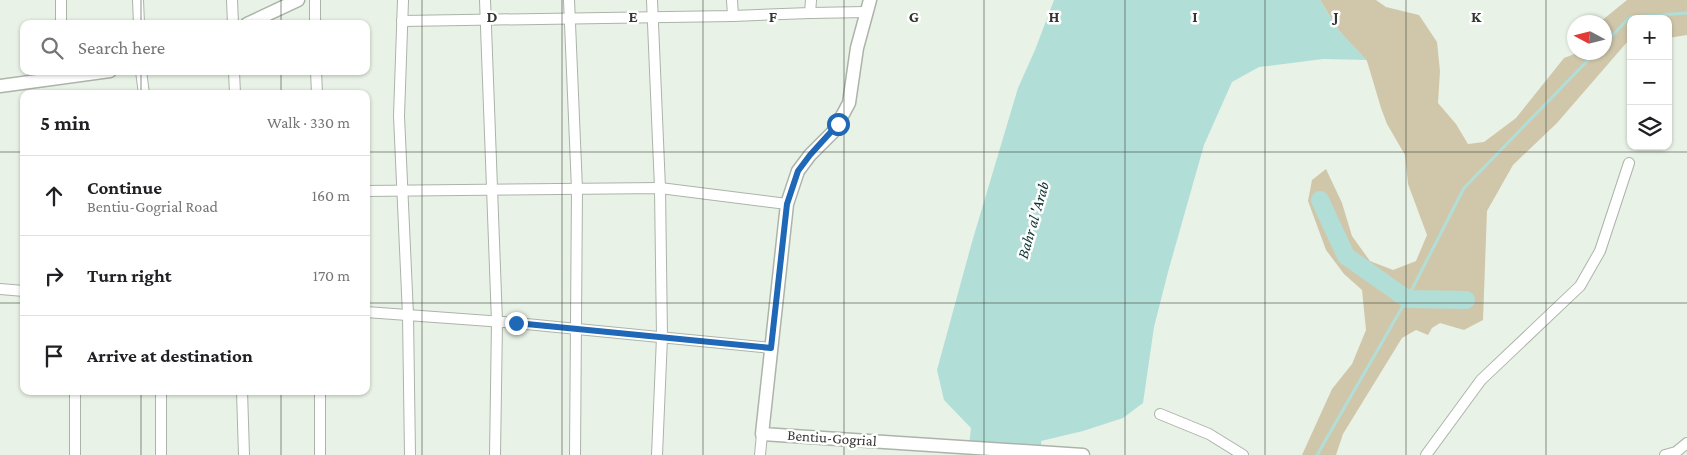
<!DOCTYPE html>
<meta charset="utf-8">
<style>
:root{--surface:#fff;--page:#f6f6f6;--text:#202124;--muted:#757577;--line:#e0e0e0}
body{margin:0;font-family:"Crimson Pro",serif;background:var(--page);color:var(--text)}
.controls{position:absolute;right:15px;top:15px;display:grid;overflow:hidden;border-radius:10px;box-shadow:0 1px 4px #0004}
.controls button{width:45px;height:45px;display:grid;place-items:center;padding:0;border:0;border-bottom:1px solid var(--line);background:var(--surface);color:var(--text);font:25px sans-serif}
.compass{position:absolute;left:1567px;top:15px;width:45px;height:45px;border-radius:50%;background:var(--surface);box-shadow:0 1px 4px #0004;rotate:277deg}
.stop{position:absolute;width:15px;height:15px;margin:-11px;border:4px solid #1f67b7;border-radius:50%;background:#fff}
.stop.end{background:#1f67b7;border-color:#fff;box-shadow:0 1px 5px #0008}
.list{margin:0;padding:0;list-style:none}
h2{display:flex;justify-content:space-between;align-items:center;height:65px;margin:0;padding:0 20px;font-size:21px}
h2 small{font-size:16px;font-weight:400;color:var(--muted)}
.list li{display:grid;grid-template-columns:32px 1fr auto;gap:15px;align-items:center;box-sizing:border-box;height:80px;padding:0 20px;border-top:1px solid var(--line)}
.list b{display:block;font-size:19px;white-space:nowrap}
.list p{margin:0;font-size:16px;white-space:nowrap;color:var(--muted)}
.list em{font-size:16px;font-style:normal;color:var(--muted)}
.icon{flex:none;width:28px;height:28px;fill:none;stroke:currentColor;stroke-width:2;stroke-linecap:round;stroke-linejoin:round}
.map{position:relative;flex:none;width:1687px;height:455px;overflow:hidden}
.search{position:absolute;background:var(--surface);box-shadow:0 1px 4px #0004;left:20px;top:20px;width:350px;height:55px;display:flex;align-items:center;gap:12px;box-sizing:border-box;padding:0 18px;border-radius:10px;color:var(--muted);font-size:19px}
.panel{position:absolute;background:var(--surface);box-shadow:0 1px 4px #0004;left:20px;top:90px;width:350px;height:305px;border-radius:10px}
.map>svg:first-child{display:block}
.green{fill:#d0c7ab}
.water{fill:#b2ded8}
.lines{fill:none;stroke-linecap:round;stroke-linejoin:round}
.stream{stroke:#b2ded8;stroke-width:3}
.river{stroke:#b2ded8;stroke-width:18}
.minor-casing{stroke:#acb4aa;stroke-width:12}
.major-casing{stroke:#acb4aa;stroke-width:15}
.minor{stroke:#fff;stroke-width:10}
.major{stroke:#fff;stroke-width:12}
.route{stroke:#1f67b7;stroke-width:6}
.grid{fill:none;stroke:#323631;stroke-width:1;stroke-opacity:0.55}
.labels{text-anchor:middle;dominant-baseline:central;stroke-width:5;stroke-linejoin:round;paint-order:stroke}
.street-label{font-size:15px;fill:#323631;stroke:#fff}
.water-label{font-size:16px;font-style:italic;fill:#093430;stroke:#fff}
.grid-label{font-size:16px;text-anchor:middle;font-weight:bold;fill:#323631;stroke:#fff;stroke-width:5;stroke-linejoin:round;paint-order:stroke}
</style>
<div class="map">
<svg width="1687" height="455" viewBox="0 0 1687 455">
<rect width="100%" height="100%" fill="#e9f2e6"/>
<path class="green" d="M1320,0H1376L1386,7L1419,15L1437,42L1440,71L1438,103L1456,124L1468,144L1484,142L1516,118L1564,58L1577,53L1604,52V22H1600L1627,0H1687V35L1668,38V19H1631V41H1628L1557,123L1513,165L1487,211L1483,320L1464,330L1440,323L1432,328L1428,335L1416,330L1402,338L1343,434L1336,455H1302L1332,389L1352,364L1366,330L1362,290L1344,274L1326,250L1308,201L1312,180L1326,169L1342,203L1352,236L1370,261L1393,270L1416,261L1427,235L1408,184L1405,155L1387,124L1381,108L1367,61L1339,31Z"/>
<path class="water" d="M1054,0H1320L1339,31L1367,60L1323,59L1259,67L1232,82L1204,145L1168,272L1154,327L1143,403L1123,418L1083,431L1041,441L1042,455H968L971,428L944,400L937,370L972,242L1018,88L1035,50Z"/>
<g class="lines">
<g class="stream">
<path d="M1604,44L1630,17L1687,13"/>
<path d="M1317,455L1407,299L1464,188L1596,52"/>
</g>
<path class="river" d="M1320,200L1346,256L1407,299L1466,300"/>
<g class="minor-casing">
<g id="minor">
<path d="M61,0V24"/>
<path d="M138,0L139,24"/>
<path d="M232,0L233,24"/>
<path d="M315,0V24"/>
<path d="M403,0L399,116L408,315L410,455"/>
<path d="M485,0L497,322L495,455"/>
<path d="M569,0L577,189L575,455"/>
<path d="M652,0L660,188L662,337L657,455"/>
<path d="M732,0L733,16"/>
<path d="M810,13L866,12"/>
<path d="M402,21L733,16L810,13L811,0"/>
<path d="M141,71L144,94"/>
<path d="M234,71L235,94"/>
<path d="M316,71L317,94"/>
<path d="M366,191L660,188L787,204"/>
<path d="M0,289L24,291"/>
<path d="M366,312L516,323L771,348"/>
<path d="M242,391L244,455"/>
<path d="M1160,414L1209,434L1243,455"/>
<path d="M75,455V391"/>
<path d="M161,455V391"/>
<path d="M320,455V391"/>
<path d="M760,455L762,434"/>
<path d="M1426,455L1481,380L1580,286L1600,251L1629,163"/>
<path d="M1665,455L1676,452L1687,443"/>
</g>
</g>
<g class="major-casing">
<g id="major">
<path d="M870,0L857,48L849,103L834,131L810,155L798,171L787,204L762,434L1083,455"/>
<path d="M247,24L298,0"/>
<path d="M0,86L110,71"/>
</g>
</g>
<use href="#minor" class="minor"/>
<use href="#major" class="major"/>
</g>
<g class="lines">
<path class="route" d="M516,323L771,348L787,204L798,171L810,155L838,124"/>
</g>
<path class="grid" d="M141,0V24M281,0V24M422,0V455M562,0V455M703,0V455M844,0V455M984,0V455M1125,0V455M1265,0V455M1406,0V455M1546,0V455M141,71V94M281,71V94M0,152H24M366,152H1687M0,303H24M366,303H1687M141,391V455M281,391V455"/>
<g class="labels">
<g class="street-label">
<text transform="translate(832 438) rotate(4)">Bentiu-Gogrial</text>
</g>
<g class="water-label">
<text transform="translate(1033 220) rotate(-74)">Bahr al 'Arab</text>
</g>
</g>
<g class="grid-label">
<text x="492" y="22">D</text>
<text x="633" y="22">E</text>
<text x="773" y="22">F</text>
<text x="914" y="22">G</text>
<text x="1054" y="22">H</text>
<text x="1195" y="22">I</text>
<text x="1336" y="22">J</text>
<text x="1476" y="22">K</text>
</g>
</svg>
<div class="controls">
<button>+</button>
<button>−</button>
<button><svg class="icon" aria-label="layers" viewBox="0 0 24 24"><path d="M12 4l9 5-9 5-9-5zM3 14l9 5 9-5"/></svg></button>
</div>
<svg class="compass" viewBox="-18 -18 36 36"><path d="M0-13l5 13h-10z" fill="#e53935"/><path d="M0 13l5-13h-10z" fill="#757577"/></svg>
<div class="stop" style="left:838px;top:124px"></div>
<div class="stop end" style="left:516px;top:323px"></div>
<div class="search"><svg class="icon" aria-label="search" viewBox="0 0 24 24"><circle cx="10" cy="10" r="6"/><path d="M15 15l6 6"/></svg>Search here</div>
<section class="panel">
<h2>5 min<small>Walk · 330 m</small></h2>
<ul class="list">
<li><svg class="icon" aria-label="ahead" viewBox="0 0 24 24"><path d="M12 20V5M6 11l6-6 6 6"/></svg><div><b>Continue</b><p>Bentiu-Gogrial Road</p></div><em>160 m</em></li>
<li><svg class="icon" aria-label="right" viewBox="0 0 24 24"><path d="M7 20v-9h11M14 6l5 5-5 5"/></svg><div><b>Turn right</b></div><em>170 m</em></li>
<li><svg class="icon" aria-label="arrive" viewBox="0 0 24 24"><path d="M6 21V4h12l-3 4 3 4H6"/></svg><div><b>Arrive at destination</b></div></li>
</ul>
</section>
</div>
